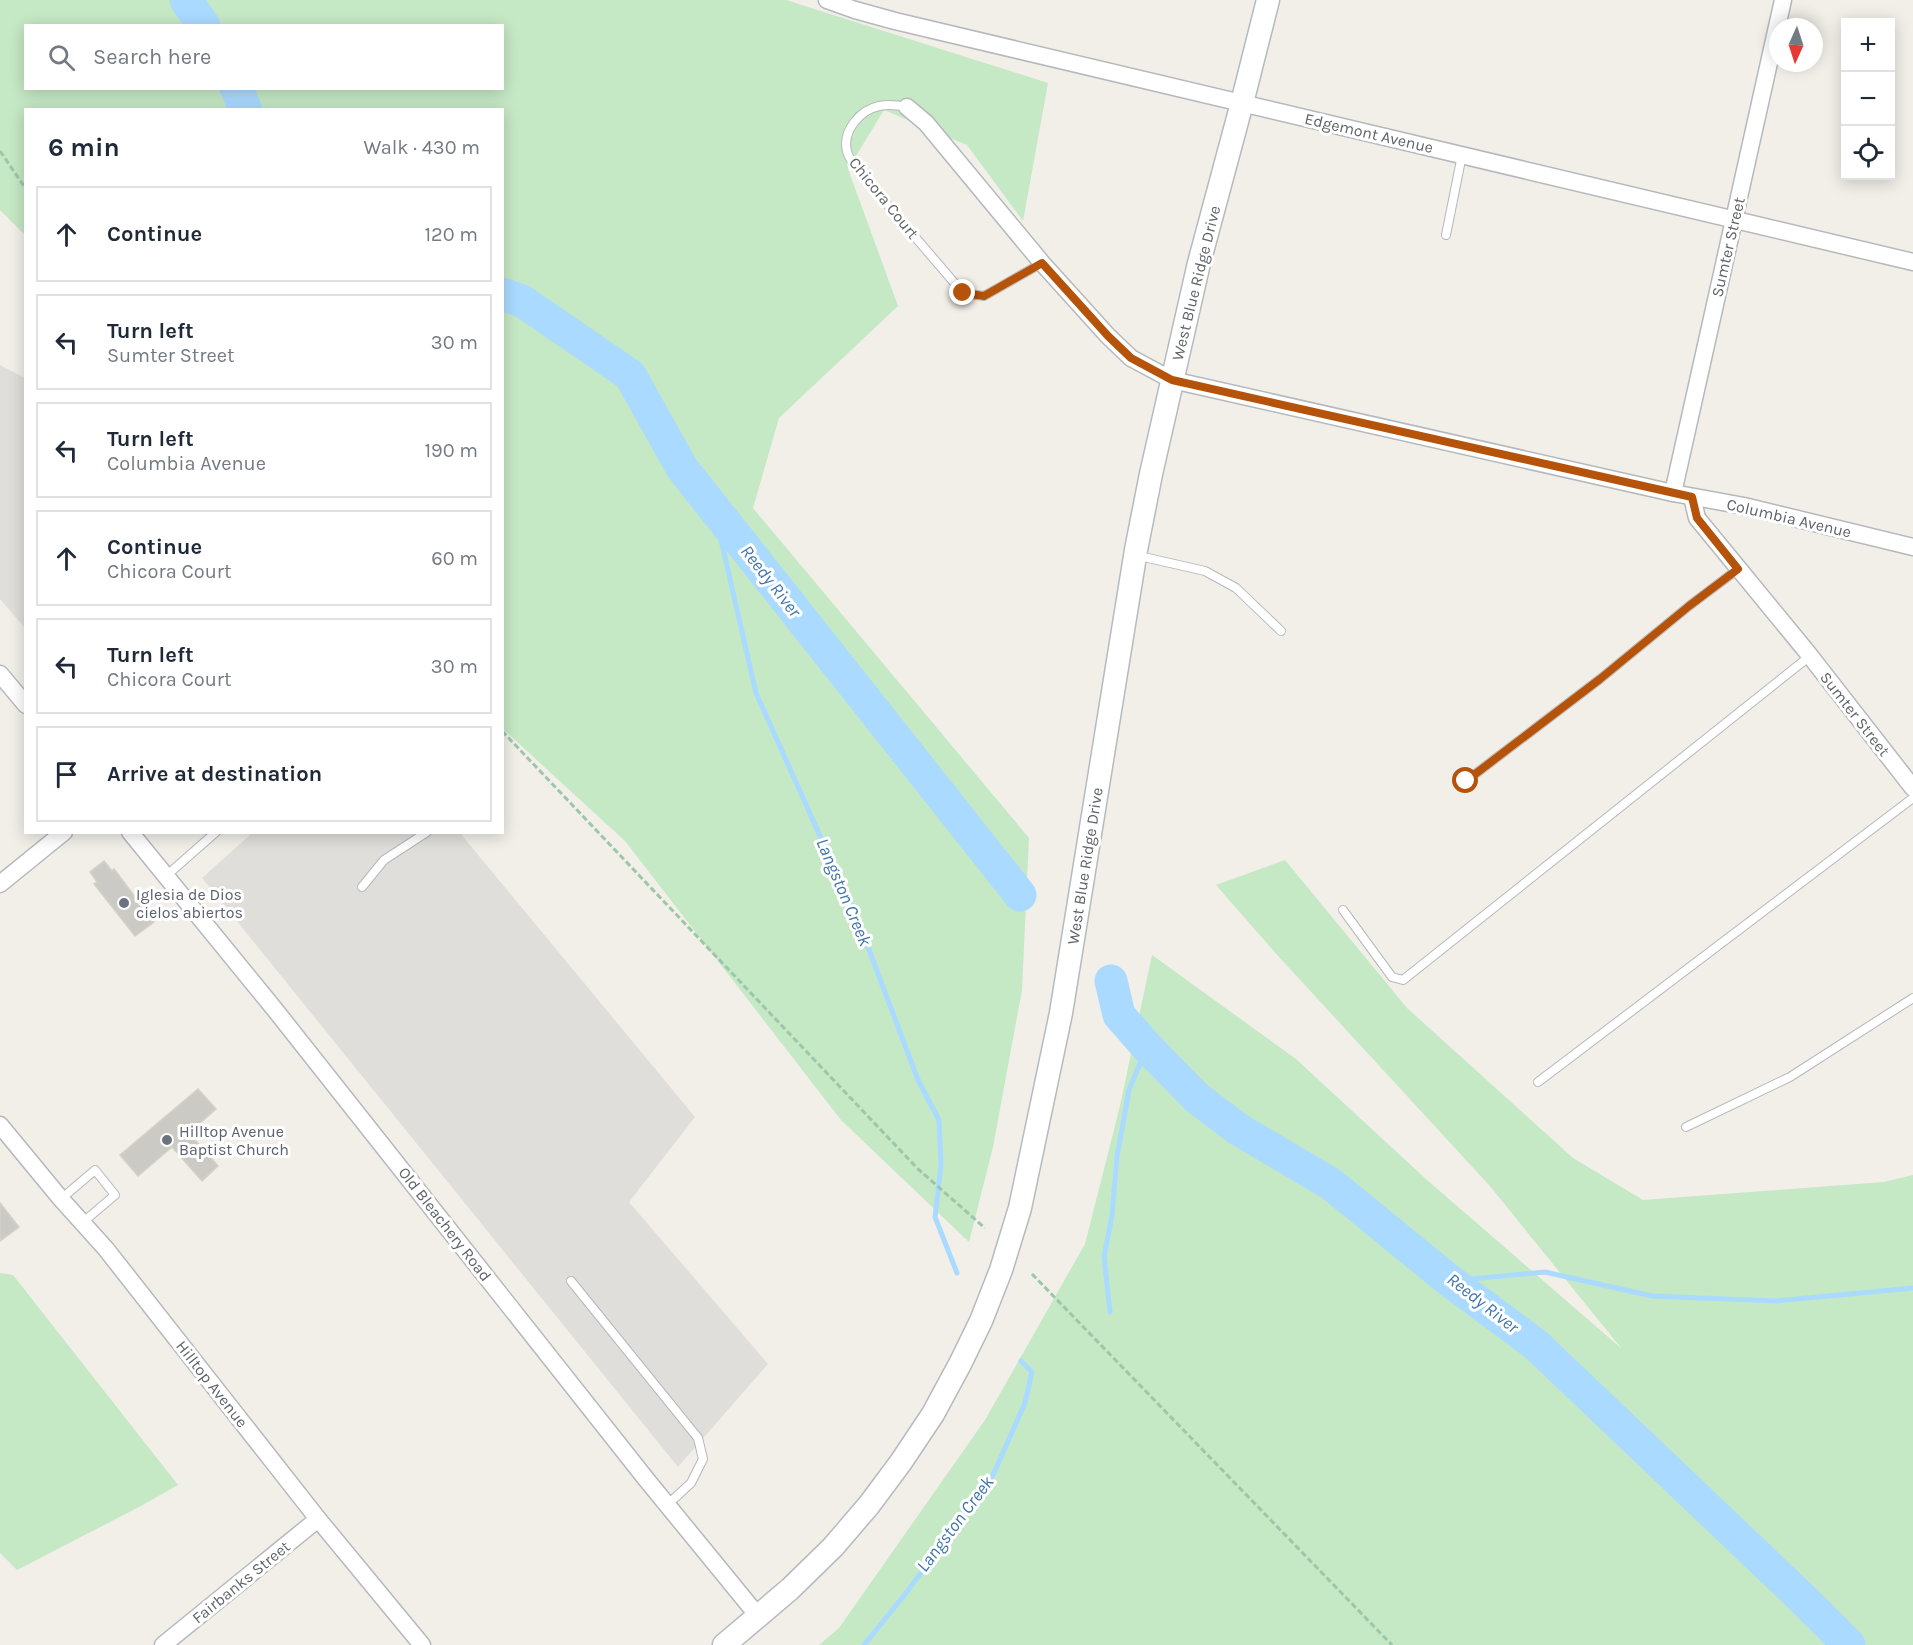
<!DOCTYPE html>
<meta charset="utf-8">
<style>
:root{--surface:#fff;--page:#f6f6f7;--text:#1f2937;--muted:#747a83;--line:#e0e1e3}
body{margin:0;font-family:Karla,sans-serif;background:var(--page);color:var(--text)}
.controls{position:absolute;right:18px;top:18px;display:grid;overflow:hidden;border-radius:0px;box-shadow:0 3px 15px #0003}
.controls button{width:54px;height:54px;display:grid;place-items:center;padding:0;border:0;border-bottom:2px solid var(--line);background:var(--surface);color:var(--text);font:30px sans-serif}
.compass{position:absolute;left:1769px;top:18px;width:54px;height:54px;border-radius:50%;background:var(--surface);box-shadow:0 3px 15px #0003;rotate:183deg}
.stop{position:absolute;width:18px;height:18px;margin:-14px;border:4px solid #b45309;border-radius:50%;background:#fff}
.stop.end{background:#b45309;border-color:#fff;box-shadow:0 2px 6px #0008}
.list{margin:0;padding:0;list-style:none}
h2{display:flex;justify-content:space-between;align-items:center;height:78px;margin:0;padding:0 24px;font-size:26px}
h2 small{font-size:20px;font-weight:400;color:var(--muted)}
.list li{display:grid;grid-template-columns:39px 1fr auto;gap:18px;align-items:center;box-sizing:border-box;height:96px;margin:0 12px 12px;padding:0 12px;border:2px solid var(--line);border-radius:0px}
.list b{display:block;font-size:22px;white-space:nowrap}
.list p{margin:0;font-size:20px;white-space:nowrap;color:var(--muted)}
.list em{font-size:20px;font-style:normal;color:var(--muted)}
.icon{flex:none;width:33px;height:33px;fill:none;stroke:currentColor;stroke-width:2;stroke-linecap:round;stroke-linejoin:round}
.map{position:relative;flex:none;width:1913px;height:1645px;overflow:hidden}
.search{position:absolute;background:var(--surface);box-shadow:0 3px 15px #0003;left:24px;top:24px;width:480px;height:66px;display:flex;align-items:center;gap:15px;box-sizing:border-box;padding:0 21px;border-radius:0px;color:var(--muted);font-size:22px}
.panel{position:absolute;background:var(--surface);box-shadow:0 3px 15px #0003;left:24px;top:108px;width:480px;height:726px;border-radius:0px}
.map>svg:first-child{display:block}
.industrial{fill:#e0deda}
.green{fill:#c5e8c5;fill-rule:evenodd}
.lines{fill:none;stroke-linecap:round;stroke-linejoin:round}
.stream{stroke:#aadaff;stroke-width:5}
.river{stroke:#aadaff;stroke-width:33}
.building{fill:#cccac5;stroke:#d6d1c6;stroke-width:1.5}
.lane-casing{stroke:#b5b8bc;stroke-width:10}
.street-casing{stroke:#b5b8bc;stroke-width:19}
.secondary-casing{stroke:#b6babf;stroke-width:25}
.path{stroke:#9cc7a9;stroke-width:3;stroke-dasharray:6 3;stroke-linecap:butt}
.lane{stroke:#fff;stroke-width:8}
.street{stroke:#fff;stroke-width:16}
.secondary{stroke:#fff;stroke-width:22}
.route{stroke:#b45309;stroke-width:8}
.worship-dot{fill:#6b7280;stroke:#fff;stroke-width:2}
.labels{text-anchor:middle;dominant-baseline:central;stroke-width:6;stroke-linejoin:round;paint-order:stroke}
.street-label{font-size:16px;fill:#5f6368;stroke:#fff}
.worship-label{font-size:16px;fill:#5b616d;stroke:#fff;text-anchor:start}
.water-label{font-size:18px;font-style:italic;fill:#4174aa;stroke:#fff}
</style>
<div class="map">
<svg width="1913" height="1645" viewBox="0 0 1913 1645">
<rect width="100%" height="100%" fill="#f1efe8"/>
<g class="industrial">
<path d="M0,365L25,378V628L0,599Z"/>
<path d="M252,833H460L695,1117L629,1202L768,1364L678,1467L202,878Z"/>
</g>
<g class="green">
<path d="M0,0H786L1048,83L1023,221L967,145L884,110L848,169L898,306L779,418L753,508L1029,838L1022,990L993,1147L969,1242L841,1120L625,841L503,729L502,110H26L25,235L0,210ZM26,26H502V88H26Z"/>
<path d="M1285,860L1407,1008L1573,1158L1643,1200L1884,1182L1913,1175V1645H819L839,1628L985,1420L1085,1244L1120,1106L1152,955L1296,1059L1427,1180L1622,1349L1489,1185L1279,957L1216,885Z"/>
<path d="M0,1273L13,1275L178,1485L139,1507L17,1570L0,1553Z"/>
</g>
<g class="lines">
<g class="stream">
<path d="M714,509L756,693L859,923L918,1080L939,1120L941,1165L935,1217L957,1273"/>
<path d="M1450,1281L1545,1272L1652,1296L1776,1301L1913,1288"/>
<path d="M1110,1312L1104,1257L1112,1215L1117,1157L1129,1090L1147,1047"/>
<path d="M864,1645L906,1593L993,1475L1025,1403L1032,1372L1021,1361"/>
</g>
<g class="river">
<path d="M186,0L204,26"/>
<path d="M236,88L246,110"/>
<path d="M502,294L522,301L630,375L682,468L1020,895"/>
<path d="M1111,981L1119,1015L1147,1047L1197,1098L1238,1129L1331,1184L1450,1281L1535,1344L1803,1599L1849,1645"/>
</g>
</g>
<g class="building">
<path d="M104,861L112,871L114,869L154,922L135,936L94,884L97,882L90,872Z"/>
<path d="M198,1089L216,1109L189,1133L218,1166L202,1181L172,1147L138,1176L120,1155Z"/>
<path d="M0,1203L19,1227L0,1241Z"/>
</g>
<g class="lines">
<g class="lane-casing">
<g id="lane">
<path d="M907,107C897,105 889,104 879,106C860,110 842,131 847,151C848,157 853,163 856,168L963,293L984,296L1042,263"/>
<path d="M1446,235L1462,155"/>
<path d="M1135,555L1205,571L1236,588L1281,631"/>
<path d="M1466,781L1600,679L1689,606L1738,569"/>
<path d="M166,876L216,832"/>
<path d="M362,887L384,860L427,832"/>
<path d="M1343,910L1392,977L1403,980L1810,656"/>
<path d="M1538,1082L1913,798"/>
<path d="M1686,1127L1790,1077L1913,998"/>
<path d="M61,1199L95,1170L115,1195L82,1223"/>
<path d="M571,1281L698,1438L703,1459L691,1483L667,1505"/>
</g>
</g>
<g class="street-casing">
<g id="street">
<path d="M827,0L855,10L895,21L1913,262"/>
<path d="M907,107L926,123L1042,263L1108,336L1131,358L1172,380L1673,493L1744,506L1913,547"/>
<path d="M1673,493L1783,0"/>
<path d="M1692,497L1697,518L1807,652L1913,788"/>
<path d="M0,674L26,705"/>
<path d="M130,832L276,1011L646,1479L758,1616"/>
<path d="M0,884L64,832"/>
<path d="M0,1125L61,1199L106,1249L318,1519L422,1645"/>
<path d="M163,1645L318,1519"/>
</g>
</g>
<g class="secondary-casing">
<path id="secondary" d="M724,1645L790,1589L833,1547L869,1505L901,1462L933,1414L960,1364L981,1321L1001,1270L1020,1208L1061,1013L1136,550L1151,474L1199,263L1242,103L1268,0"/>
</g>
<g class="path">
<path d="M0,151L26,189"/>
<path d="M502,731L918,1169L985,1228"/>
<path d="M1032,1274L1392,1645"/>
</g>
<use href="#lane" class="lane"/>
<use href="#street" class="street"/>
<use href="#secondary" class="secondary"/>
</g>
<g class="lines">
<path class="route" d="M963,293L984,296L1042,263L1108,336L1131,358L1172,380L1692,497L1697,518L1738,569L1689,606L1600,679L1466,781"/>
</g>
<g class="worship-dot">
<circle cx="124" cy="903" r="6"/>
<circle cx="167" cy="1140" r="6"/>
</g>
<g class="labels">
<g class="street-label">
<text transform="translate(1369 133) rotate(13)">Edgemont Avenue</text>
<text transform="translate(884 198) rotate(51)">Chicora Court</text>
<text transform="translate(1728 247) rotate(-77)">Sumter Street</text>
<text transform="translate(1196 283) rotate(-76)">West Blue Ridge Drive</text>
<text transform="translate(1789 518) rotate(13)">Columbia Avenue</text>
<text transform="translate(1855 714) rotate(52)">Sumter Street</text>
<text transform="translate(1085 866) rotate(-81)">West Blue Ridge Drive</text>
<text transform="translate(445 1224) rotate(52)">Old Bleachery Road</text>
<text transform="translate(212 1384) rotate(52)">Hilltop Avenue</text>
<text transform="translate(241 1582) rotate(-39)">Fairbanks Street</text>
</g>
<g class="worship-label">
<text x="136" y="894">Iglesia de Dios<tspan x="136" dy="18">cielos abiertos</tspan></text>
<text x="179" y="1131">Hilltop Avenue<tspan x="179" dy="18">Baptist Church</tspan></text>
</g>
<g class="water-label">
<text transform="translate(771 581) rotate(52)">Reedy River</text>
<text transform="translate(844 892) rotate(67)">Langston Creek</text>
<text transform="translate(1483 1303) rotate(38)">Reedy River</text>
<text transform="translate(955 1524) rotate(-53)">Langston Creek</text>
</g>
</g>
</svg>
<div class="controls">
<button>+</button>
<button>−</button>
<button><svg class="icon" aria-label="locate" viewBox="0 0 24 24"><circle cx="12" cy="12" r="6"/><path d="M12 2v4M12 18v4M2 12h4M18 12h4"/></svg></button>
</div>
<svg class="compass" viewBox="-18 -18 36 36"><path d="M0-13l5 13h-10z" fill="#e53935"/><path d="M0 13l5-13h-10z" fill="#747a83"/></svg>
<div class="stop" style="left:1466px;top:781px"></div>
<div class="stop end" style="left:963px;top:293px"></div>
<div class="search"><svg class="icon" aria-label="search" viewBox="0 0 24 24"><circle cx="10" cy="10" r="6"/><path d="M15 15l6 6"/></svg>Search here</div>
<section class="panel">
<h2>6 min<small>Walk · 430 m</small></h2>
<ul class="list">
<li><svg class="icon" aria-label="ahead" viewBox="0 0 24 24"><path d="M12 20V5M6 11l6-6 6 6"/></svg><div><b>Continue</b></div><em>120 m</em></li>
<li><svg class="icon" aria-label="left" viewBox="0 0 24 24"><path d="M17 20v-9H6M10 6l-5 5 5 5"/></svg><div><b>Turn left</b><p>Sumter Street</p></div><em>30 m</em></li>
<li><svg class="icon" aria-label="left" viewBox="0 0 24 24"><path d="M17 20v-9H6M10 6l-5 5 5 5"/></svg><div><b>Turn left</b><p>Columbia Avenue</p></div><em>190 m</em></li>
<li><svg class="icon" aria-label="ahead" viewBox="0 0 24 24"><path d="M12 20V5M6 11l6-6 6 6"/></svg><div><b>Continue</b><p>Chicora Court</p></div><em>60 m</em></li>
<li><svg class="icon" aria-label="left" viewBox="0 0 24 24"><path d="M17 20v-9H6M10 6l-5 5 5 5"/></svg><div><b>Turn left</b><p>Chicora Court</p></div><em>30 m</em></li>
<li><svg class="icon" aria-label="arrive" viewBox="0 0 24 24"><path d="M6 21V4h12l-3 4 3 4H6"/></svg><div><b>Arrive at destination</b></div></li>
</ul>
</section>
</div>
